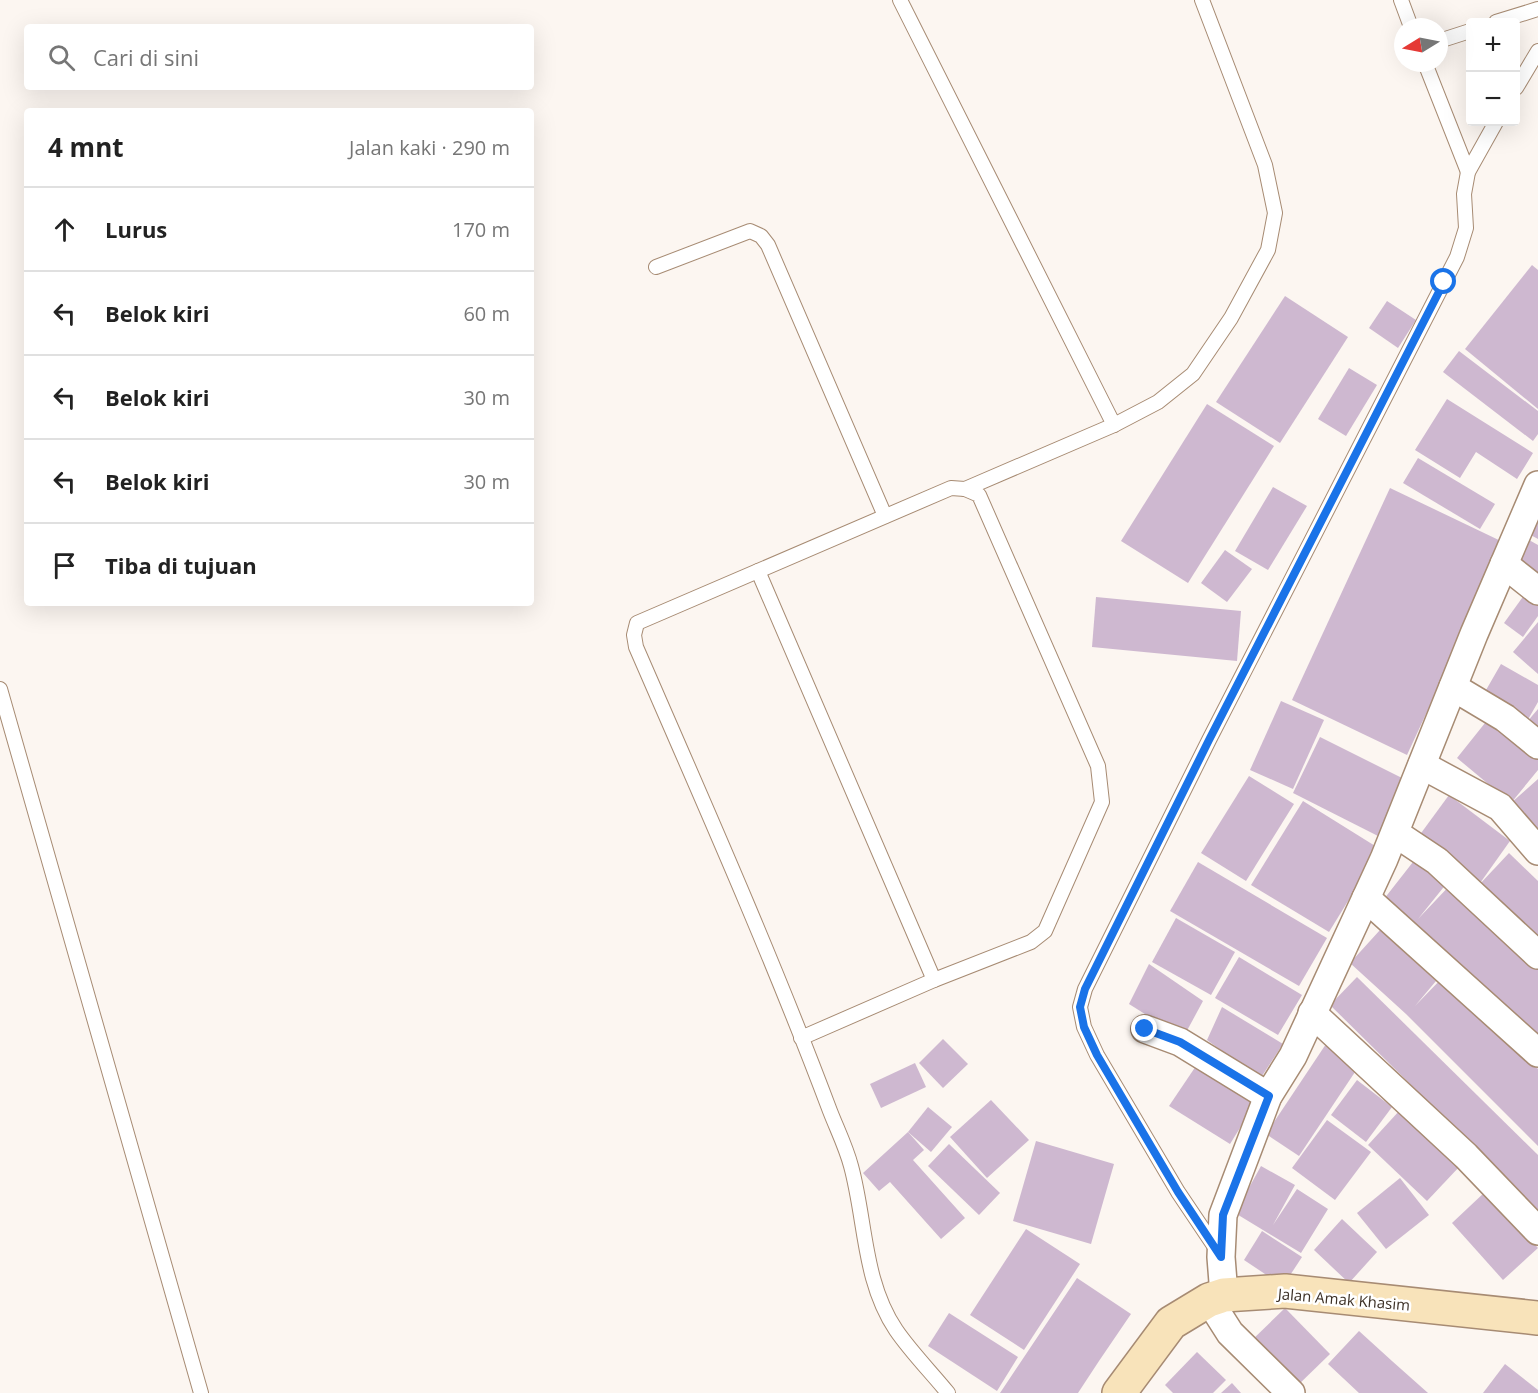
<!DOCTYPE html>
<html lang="id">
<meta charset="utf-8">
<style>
:root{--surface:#fff;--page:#f6f6f6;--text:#222;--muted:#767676;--line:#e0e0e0}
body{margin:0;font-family:"Open Sans",sans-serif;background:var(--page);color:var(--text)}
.controls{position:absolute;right:18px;top:18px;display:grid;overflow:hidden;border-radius:6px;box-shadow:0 6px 24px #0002}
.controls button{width:54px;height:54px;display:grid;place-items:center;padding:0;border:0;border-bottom:2px solid var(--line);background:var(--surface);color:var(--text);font:30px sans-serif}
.compass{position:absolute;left:1394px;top:18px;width:54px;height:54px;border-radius:50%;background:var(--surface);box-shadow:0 6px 24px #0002;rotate:260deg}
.stop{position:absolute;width:18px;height:18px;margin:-14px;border:4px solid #1a73e8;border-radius:50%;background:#fff}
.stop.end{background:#1a73e8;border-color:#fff;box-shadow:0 2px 6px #0008}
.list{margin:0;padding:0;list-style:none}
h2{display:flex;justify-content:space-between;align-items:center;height:78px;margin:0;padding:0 24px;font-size:26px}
h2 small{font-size:20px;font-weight:400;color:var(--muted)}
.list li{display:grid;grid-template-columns:39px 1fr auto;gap:18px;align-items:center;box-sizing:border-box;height:84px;padding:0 24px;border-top:2px solid var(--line)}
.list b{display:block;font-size:22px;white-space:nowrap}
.list em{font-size:20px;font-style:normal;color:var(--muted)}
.icon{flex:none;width:33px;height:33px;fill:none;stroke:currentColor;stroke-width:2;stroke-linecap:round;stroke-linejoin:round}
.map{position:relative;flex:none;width:1538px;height:1393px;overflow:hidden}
.search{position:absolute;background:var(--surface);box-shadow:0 6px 24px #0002;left:24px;top:24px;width:510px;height:66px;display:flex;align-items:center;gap:15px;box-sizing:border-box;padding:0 21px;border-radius:6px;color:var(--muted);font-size:22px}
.panel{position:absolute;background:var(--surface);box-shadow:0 6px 24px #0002;left:24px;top:108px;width:510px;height:498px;border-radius:6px}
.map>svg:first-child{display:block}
.building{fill:#ceb8d0}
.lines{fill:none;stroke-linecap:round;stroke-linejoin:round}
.lane-casing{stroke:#a78b73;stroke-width:16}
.street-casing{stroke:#a78b73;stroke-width:30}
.secondary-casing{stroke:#a78b73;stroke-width:36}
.lane{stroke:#fff;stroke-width:14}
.street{stroke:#fff;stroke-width:27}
.secondary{stroke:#f8e3ba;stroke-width:33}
.route{stroke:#1a73e8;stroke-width:8}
.labels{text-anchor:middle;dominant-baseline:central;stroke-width:5;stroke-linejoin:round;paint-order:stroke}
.street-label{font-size:15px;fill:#3c3026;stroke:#fff}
</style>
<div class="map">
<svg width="1538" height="1393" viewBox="0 0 1538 1393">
<rect width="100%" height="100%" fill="#fcf6f1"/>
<g class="building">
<path d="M1532,265L1538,270V409L1465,349Z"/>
<path d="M1285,296L1348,337L1280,443L1216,402Z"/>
<path d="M1387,301L1416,320L1398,348L1369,328Z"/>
<path d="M1459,351L1538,411V434L1533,441L1443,372Z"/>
<path d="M1349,368L1377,385L1346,436L1318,419Z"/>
<path d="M1447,399L1533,453L1517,479L1476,452L1460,478L1415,450Z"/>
<path d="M1207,404L1274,446L1188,583L1121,541Z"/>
<path d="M1418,458L1495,504L1480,529L1403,483Z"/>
<path d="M1273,487L1307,506L1268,570L1235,551Z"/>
<path d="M1390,488L1505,543L1407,755L1292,700Z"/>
<path d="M1538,513V539L1527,533Z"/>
<path d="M1529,540L1538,545V575L1516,562Z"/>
<path d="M1225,550L1252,569L1227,602L1201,583Z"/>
<path d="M1527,591L1538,600V616L1523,637L1504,623Z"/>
<path d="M1096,597L1241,611L1237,661L1092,647Z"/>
<path d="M1538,622V674L1513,652Z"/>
<path d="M1501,664L1538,685V702L1526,723L1538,709V733L1482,697Z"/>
<path d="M1281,701L1324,720L1293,789L1250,770Z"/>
<path d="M1489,718L1538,758V770L1511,803L1538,779V832L1511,803L1457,758Z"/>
<path d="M1320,737L1406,780L1378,836L1293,793Z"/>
<path d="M1249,776L1294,804L1246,881L1201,853Z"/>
<path d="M1449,795L1510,841L1478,886L1416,840Z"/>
<path d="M1303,801L1380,849L1329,932L1251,885Z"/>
<path d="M1420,853L1451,878L1418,919L1453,882L1538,962V1040L1414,923L1384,899Z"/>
<path d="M1509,853L1538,881V943L1478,886Z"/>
<path d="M1198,862L1327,938L1299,986L1170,911Z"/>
<path d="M1176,918L1235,952L1211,995L1152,962Z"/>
<path d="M1380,930L1436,981L1415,1006L1445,975L1538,1069V1146L1406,1014L1350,963Z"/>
<path d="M1239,957L1302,995L1278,1035L1215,998Z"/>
<path d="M1149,964L1203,1001L1183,1038L1129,1004Z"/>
<path d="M1357,977L1538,1155V1210L1330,1005Z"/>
<path d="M1222,1007L1283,1044L1260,1079L1207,1040Z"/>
<path d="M943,1039L968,1064L943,1088L919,1063Z"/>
<path d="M1328,1041L1361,1063L1299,1156L1266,1134Z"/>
<path d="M915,1063L926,1087L881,1108L870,1084Z"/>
<path d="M1198,1063L1256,1102L1230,1144L1169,1106Z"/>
<path d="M1357,1080L1392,1107L1366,1142L1331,1115Z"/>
<path d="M991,1100L1029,1140L987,1178L950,1137Z"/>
<path d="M928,1107L952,1127L931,1152L908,1132Z"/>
<path d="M1400,1110L1460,1166L1427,1201L1368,1145Z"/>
<path d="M1327,1120L1371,1152L1335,1200L1292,1168Z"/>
<path d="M908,1132L924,1150L913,1160L965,1218L941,1239L890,1182L879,1191L863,1173Z"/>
<path d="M1036,1141L1114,1164L1091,1244L1013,1221Z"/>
<path d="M949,1144L1000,1193L979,1215L928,1166Z"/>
<path d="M1261,1166L1295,1185L1273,1225L1297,1189L1328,1209L1301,1253L1235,1213Z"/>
<path d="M1400,1178L1429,1215L1386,1249L1357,1213Z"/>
<path d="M1486,1191L1538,1248L1503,1280L1452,1223Z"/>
<path d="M1342,1219L1377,1252L1349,1283L1314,1250Z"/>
<path d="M1026,1229L1080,1264L1024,1350L970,1315Z"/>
<path d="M1262,1231L1302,1257L1283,1286L1244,1260Z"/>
<path d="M1077,1278L1131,1314L1099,1361L1078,1393H1000Z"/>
<path d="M1285,1308L1330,1354L1294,1389L1250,1342Z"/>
<path d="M949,1313L1018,1357L997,1391L928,1346Z"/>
<path d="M1359,1331L1392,1361L1428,1393H1359L1328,1364Z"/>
<path d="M1197,1352L1226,1380L1213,1393H1173L1165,1385Z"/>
<path d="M1505,1364L1538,1390V1393H1483Z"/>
<path d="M1232,1383L1241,1393H1221Z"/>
</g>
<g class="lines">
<g class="lane-casing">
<g id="lane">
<path d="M900,0L1114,425"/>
<path d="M1401,0L1411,27"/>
<path d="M1496,22L1538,9"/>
<path d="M1439,41L1470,31"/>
<path d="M1425,63L1468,172"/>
<path d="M1516,88L1538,51"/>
<path d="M656,267L750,231L761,236L768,245L885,516"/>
<path d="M965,489L1114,425L1158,402L1193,374L1231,318L1268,250L1275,213L1265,165L1202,0"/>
<path d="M758,571L934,980"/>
<path d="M0,689L201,1393"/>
<path d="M801,1038L934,980L1031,942L1045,931L1102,802L1098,766L979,495L965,489L951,488L637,623L634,635L636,647C703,801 771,954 830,1111C837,1129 846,1147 851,1166C866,1221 863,1281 896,1330C911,1352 931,1372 948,1393"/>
<path d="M1219,1253L1178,1192L1097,1055L1084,1027L1080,1007L1085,989L1209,740L1457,257L1466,228L1464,194L1468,172L1496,122"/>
</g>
</g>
<g class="street-casing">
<g id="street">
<path d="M1504,564L1538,591"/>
<path d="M1453,687L1505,718L1538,745"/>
<path d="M1422,765L1500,807L1538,851"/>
<path d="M1395,833L1437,861L1538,955"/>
<path d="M1366,898L1538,1053"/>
<path d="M1312,1013L1466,1156L1538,1231"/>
<path d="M1145,1029L1180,1042L1268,1096"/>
<path d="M1224,1295L1221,1257L1223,1215L1268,1096L1293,1056L1384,859L1474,634L1538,485"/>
<path d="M1209,1300L1230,1333L1291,1393"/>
</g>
</g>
<g class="secondary-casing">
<path id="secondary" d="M1119,1393L1171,1323L1209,1300L1224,1295L1285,1291L1538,1318"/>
</g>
<use href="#lane" class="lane"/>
<use href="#street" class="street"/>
<use href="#secondary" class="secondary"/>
</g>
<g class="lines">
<path class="route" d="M1145,1029L1180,1042L1269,1096L1223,1215L1221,1257L1178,1192L1097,1055L1084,1027L1080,1007L1085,989L1209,740L1444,282"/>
</g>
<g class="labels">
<g class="street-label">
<text transform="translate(1344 1299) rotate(5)">Jalan Amak Khasim</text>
</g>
</g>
</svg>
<div class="controls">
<button>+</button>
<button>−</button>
</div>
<svg class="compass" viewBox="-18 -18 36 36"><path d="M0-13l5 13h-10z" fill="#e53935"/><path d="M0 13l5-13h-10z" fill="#767676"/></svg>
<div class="stop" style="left:1444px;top:282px"></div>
<div class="stop end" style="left:1145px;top:1029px"></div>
<div class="search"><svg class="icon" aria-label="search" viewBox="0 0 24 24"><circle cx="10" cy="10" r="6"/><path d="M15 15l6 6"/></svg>Cari di sini</div>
<section class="panel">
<h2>4 mnt<small>Jalan kaki · 290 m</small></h2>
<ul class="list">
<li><svg class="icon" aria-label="ahead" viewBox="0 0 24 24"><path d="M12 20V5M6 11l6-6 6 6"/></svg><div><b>Lurus</b></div><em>170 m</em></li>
<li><svg class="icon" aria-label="left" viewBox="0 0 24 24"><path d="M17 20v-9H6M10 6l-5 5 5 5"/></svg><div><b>Belok kiri</b></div><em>60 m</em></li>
<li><svg class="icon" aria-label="left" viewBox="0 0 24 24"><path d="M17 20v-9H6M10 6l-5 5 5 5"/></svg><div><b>Belok kiri</b></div><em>30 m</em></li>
<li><svg class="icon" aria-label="left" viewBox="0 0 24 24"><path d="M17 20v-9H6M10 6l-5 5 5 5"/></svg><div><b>Belok kiri</b></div><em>30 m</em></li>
<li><svg class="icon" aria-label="arrive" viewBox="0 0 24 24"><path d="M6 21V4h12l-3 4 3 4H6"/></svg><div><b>Tiba di tujuan</b></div></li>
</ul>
</section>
</div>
